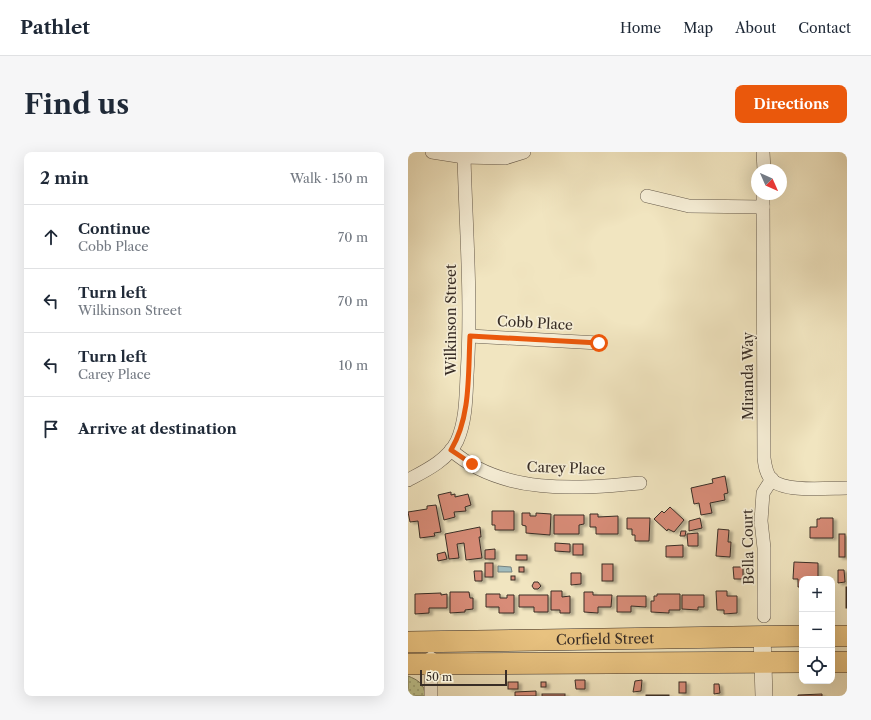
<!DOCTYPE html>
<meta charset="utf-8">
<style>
:root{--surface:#fff;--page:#f6f6f7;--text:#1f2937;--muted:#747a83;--line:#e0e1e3;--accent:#ea580c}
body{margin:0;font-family:"Libre Caslon Text",serif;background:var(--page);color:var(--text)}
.controls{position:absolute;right:12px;bottom:12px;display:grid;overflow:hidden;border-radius:8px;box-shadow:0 4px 16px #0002}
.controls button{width:36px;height:36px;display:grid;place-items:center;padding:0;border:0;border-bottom:1px solid var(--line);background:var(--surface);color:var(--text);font:20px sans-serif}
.compass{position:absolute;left:343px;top:12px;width:36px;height:36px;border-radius:50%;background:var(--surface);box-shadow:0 4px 16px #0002;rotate:135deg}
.scale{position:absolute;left:12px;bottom:10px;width:87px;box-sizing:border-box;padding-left:4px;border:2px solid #382d26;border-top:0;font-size:11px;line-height:14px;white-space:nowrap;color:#382d26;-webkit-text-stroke:3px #f6eed6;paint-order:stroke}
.stop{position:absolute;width:12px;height:12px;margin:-9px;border:3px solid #ea580c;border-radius:50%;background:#fff}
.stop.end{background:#ea580c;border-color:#fff;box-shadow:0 1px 4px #0008}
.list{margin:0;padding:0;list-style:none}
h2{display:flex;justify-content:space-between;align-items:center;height:52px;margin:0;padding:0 16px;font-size:17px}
h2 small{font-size:13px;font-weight:400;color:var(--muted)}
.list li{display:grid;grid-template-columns:26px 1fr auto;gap:12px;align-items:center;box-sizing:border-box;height:64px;padding:0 16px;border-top:1px solid var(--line)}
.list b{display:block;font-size:15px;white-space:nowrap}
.list p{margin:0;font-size:13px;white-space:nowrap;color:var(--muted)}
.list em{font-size:13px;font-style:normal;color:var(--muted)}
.icon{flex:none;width:22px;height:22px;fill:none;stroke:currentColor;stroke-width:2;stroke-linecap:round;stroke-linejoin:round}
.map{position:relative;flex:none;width:439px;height:544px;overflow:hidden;border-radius:8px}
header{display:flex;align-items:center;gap:24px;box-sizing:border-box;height:56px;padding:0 20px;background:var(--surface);border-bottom:1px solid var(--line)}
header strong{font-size:19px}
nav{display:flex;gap:22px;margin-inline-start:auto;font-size:14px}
.intro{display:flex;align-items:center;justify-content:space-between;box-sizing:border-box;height:96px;padding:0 24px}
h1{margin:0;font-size:28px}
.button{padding:10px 18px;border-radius:8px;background:var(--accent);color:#fff;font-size:14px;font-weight:700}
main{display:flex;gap:24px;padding:0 24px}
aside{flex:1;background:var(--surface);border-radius:8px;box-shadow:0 4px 16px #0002}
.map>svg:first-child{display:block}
.park{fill:url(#park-dots);stroke:#7b785a}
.water{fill:#a0bcbe;stroke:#768381}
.building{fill:#d88c78;stroke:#382d26;filter:url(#shadow)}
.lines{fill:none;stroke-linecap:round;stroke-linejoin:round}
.minor-casing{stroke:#665b4c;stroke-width:14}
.tertiary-casing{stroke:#665b4c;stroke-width:18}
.primary-casing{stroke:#382d26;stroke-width:22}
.minor{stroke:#f6eed6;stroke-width:13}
.tertiary{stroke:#f6eed6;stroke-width:17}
.primary{stroke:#e8c280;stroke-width:21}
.route{stroke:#ea580c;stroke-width:5}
.labels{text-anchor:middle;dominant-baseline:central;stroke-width:3.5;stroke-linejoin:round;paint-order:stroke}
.street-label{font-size:14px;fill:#382d26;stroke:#f6eed6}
</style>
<header>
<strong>Pathlet</strong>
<nav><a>Home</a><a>Map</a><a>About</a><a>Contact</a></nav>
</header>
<div class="intro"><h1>Find us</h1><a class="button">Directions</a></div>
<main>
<aside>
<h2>2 min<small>Walk · 150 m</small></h2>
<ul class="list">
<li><svg class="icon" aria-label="ahead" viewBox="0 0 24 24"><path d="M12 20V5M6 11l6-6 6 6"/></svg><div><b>Continue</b><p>Cobb Place</p></div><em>70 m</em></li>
<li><svg class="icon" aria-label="left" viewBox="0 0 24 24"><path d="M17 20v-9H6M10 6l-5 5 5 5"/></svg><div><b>Turn left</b><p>Wilkinson Street</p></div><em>70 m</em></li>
<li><svg class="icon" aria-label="left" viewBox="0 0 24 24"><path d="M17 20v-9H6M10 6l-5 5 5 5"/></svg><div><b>Turn left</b><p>Carey Place</p></div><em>10 m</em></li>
<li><svg class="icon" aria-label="arrive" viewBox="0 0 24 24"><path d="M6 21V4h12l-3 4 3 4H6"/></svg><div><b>Arrive at destination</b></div></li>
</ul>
</aside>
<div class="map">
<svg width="439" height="544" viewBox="0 0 439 544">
<defs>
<pattern id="park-dots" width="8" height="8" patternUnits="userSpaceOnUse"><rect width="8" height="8" fill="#bec38f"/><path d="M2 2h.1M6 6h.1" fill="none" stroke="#9b9f75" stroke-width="1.8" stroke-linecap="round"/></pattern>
<filter id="shadow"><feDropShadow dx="3.5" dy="2" stdDeviation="1" flood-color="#0004"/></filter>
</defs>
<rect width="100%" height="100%" fill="#f1e5c0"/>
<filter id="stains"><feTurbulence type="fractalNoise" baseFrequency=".005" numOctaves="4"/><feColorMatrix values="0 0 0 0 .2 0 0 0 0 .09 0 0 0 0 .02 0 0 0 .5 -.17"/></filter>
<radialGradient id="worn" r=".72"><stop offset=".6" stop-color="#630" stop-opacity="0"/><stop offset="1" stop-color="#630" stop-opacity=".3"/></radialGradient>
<path class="park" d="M0,524C10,528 17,532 17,544H0Z"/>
<path class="water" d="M90,414L103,415L104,420H90Z"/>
<g class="building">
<path d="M317,324L320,341L316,342L317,348L302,351L304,361L293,363L291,351L286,352L283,336L305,331L304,327Z"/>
<path d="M43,340V343L47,342V345L60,342L63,353L57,355L58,359L46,360L47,365L36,368L30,343Z"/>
<path d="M28,353L33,380L26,381L27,384L12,386L10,369L2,370L0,360L19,357V354Z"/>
<path d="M262,355L276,368L266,380L260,377L259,379L246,367L254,359L256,361Z"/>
<path d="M84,359H106V378H87V373H84Z"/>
<path d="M114,361H122V364H128V361L143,362L142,383L118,381V374L114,373Z"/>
<path d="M182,362H190V365L210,364V382H188V375H182Z"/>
<path d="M146,363H176V372L171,373V382H146Z"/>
<path d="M219,366H242L241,389H227V383H224V377H219Z"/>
<path d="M292,366L294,376L281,379V369Z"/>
<path d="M412,366H425V386H402V375H409V367H412Z"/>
<path d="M72,375L73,385H71L74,406L58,408L56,391L49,392L51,406L41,407L37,382Z"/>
<path d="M310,377L321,378L320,390H323L322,405L308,404Z"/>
<path d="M273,379H278L277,384H272Z"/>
<path d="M290,381V394H280L279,382Z"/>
<rect x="431" y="382" width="6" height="23"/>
<path d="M147,391L162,392V400L147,399Z"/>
<rect x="165" y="392" width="10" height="11"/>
<path d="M275,393V405H258V394Z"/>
<path d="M87,397V407H77V398Z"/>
<path d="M37,400L39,407L30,409L29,402Z"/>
<rect x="108" y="403" width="11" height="5"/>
<path d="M386,410L410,411V427H394V435H390V427H385Z"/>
<rect x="77" y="411" width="8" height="14"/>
<rect x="194" y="412" width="11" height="17"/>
<rect x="111" y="415" width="5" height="5"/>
<path d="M325,415H335V427H326Z"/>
<path d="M430,418H436L437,430L430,431Z"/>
<path d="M66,419H74V429H67Z"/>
<path d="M163,421H173V432L163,433Z"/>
<rect x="103" y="424" width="4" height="4"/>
<path d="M126,430H130L133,434L130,437H126L124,434Z"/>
<rect x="438" y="435" width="1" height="21"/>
<path d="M143,439H154V445L162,444V461H152V458H143Z"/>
<path d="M308,439H319V444H329V461L316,462V458H309Z"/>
<path d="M42,440H61L62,446H65V457L57,458V460L42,461Z"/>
<path d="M176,440H185V443H204L203,455H190V461L176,460Z"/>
<path d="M33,441V443L39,442V456H21V461L7,462V442Z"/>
<path d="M78,442H92V446H99V443H106V461H91V455H78Z"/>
<path d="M249,442H272V458H261V461L243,460V449H246V444H249Z"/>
<path d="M111,443H140V460H126V455H111Z"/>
<path d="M274,443H296V455H290V458L274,457Z"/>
<path d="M209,444H238V455L223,454V460H209Z"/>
<path d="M167,528H177V537H168Z"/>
<path d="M234,528L233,539L225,540L227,529Z"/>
<rect x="100" y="530" width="10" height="7"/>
<rect x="133" y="530" width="5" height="5"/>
<rect x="271" y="530" width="7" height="11"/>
<path d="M306,532H311L312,541L306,542Z"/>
<path d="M128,539V544H107V540Z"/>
<rect x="134" y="542" width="23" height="2"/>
<path d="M414,542V544H390V543Z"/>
<rect x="238" y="543" width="23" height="1"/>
</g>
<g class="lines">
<g class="minor-casing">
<g id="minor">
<path d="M24,0L56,5L97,6L116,0"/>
<path d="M355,0L356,18"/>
<path d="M355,42L356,306C357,314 358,321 363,327C375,341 421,336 439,336"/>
<path d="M239,44L281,54L355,55"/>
<path d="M62,184L191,191"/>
<path d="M43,298C94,343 169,337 232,331"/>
<path d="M0,328C17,319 40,308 49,289C58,269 58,245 59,223C64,151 58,78 56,5"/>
<path d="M356,464V396L353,369L355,341L364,327"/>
<path d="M23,544V506"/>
</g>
</g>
<g class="tertiary-casing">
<path id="tertiary" d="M354,483L356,544"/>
</g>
<g class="primary-casing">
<g id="primary">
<path d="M424,484H439"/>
<path id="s1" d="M0,490L394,484"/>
<path d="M424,510H439"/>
<path d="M0,512L394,510"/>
</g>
</g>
<use href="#minor" class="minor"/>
<use href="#tertiary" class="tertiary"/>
<use href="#primary" class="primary"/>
</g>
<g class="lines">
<path class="route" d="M64,312L43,298C63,265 60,221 62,184L191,191"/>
</g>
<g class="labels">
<g class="street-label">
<text transform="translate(43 168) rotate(-90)">Wilkinson Street</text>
<text transform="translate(127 171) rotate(3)">Cobb Place</text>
<text transform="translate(340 224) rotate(-90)">Miranda Way</text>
<text transform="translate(158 316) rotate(2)">Carey Place</text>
<text transform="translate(340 395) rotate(-91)">Bella Court</text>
<text stroke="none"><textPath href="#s1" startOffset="197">Corfield Street</textPath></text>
</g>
</g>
<rect width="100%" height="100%" filter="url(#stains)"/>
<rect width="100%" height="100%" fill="url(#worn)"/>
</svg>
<div class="controls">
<button>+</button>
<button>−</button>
<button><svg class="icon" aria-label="locate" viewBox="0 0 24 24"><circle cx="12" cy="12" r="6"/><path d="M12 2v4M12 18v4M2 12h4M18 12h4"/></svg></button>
</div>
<svg class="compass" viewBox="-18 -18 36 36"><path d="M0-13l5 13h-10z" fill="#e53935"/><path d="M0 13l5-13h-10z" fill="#747a83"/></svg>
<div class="scale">50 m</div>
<div class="stop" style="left:191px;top:191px"></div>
<div class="stop end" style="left:64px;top:312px"></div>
</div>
</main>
